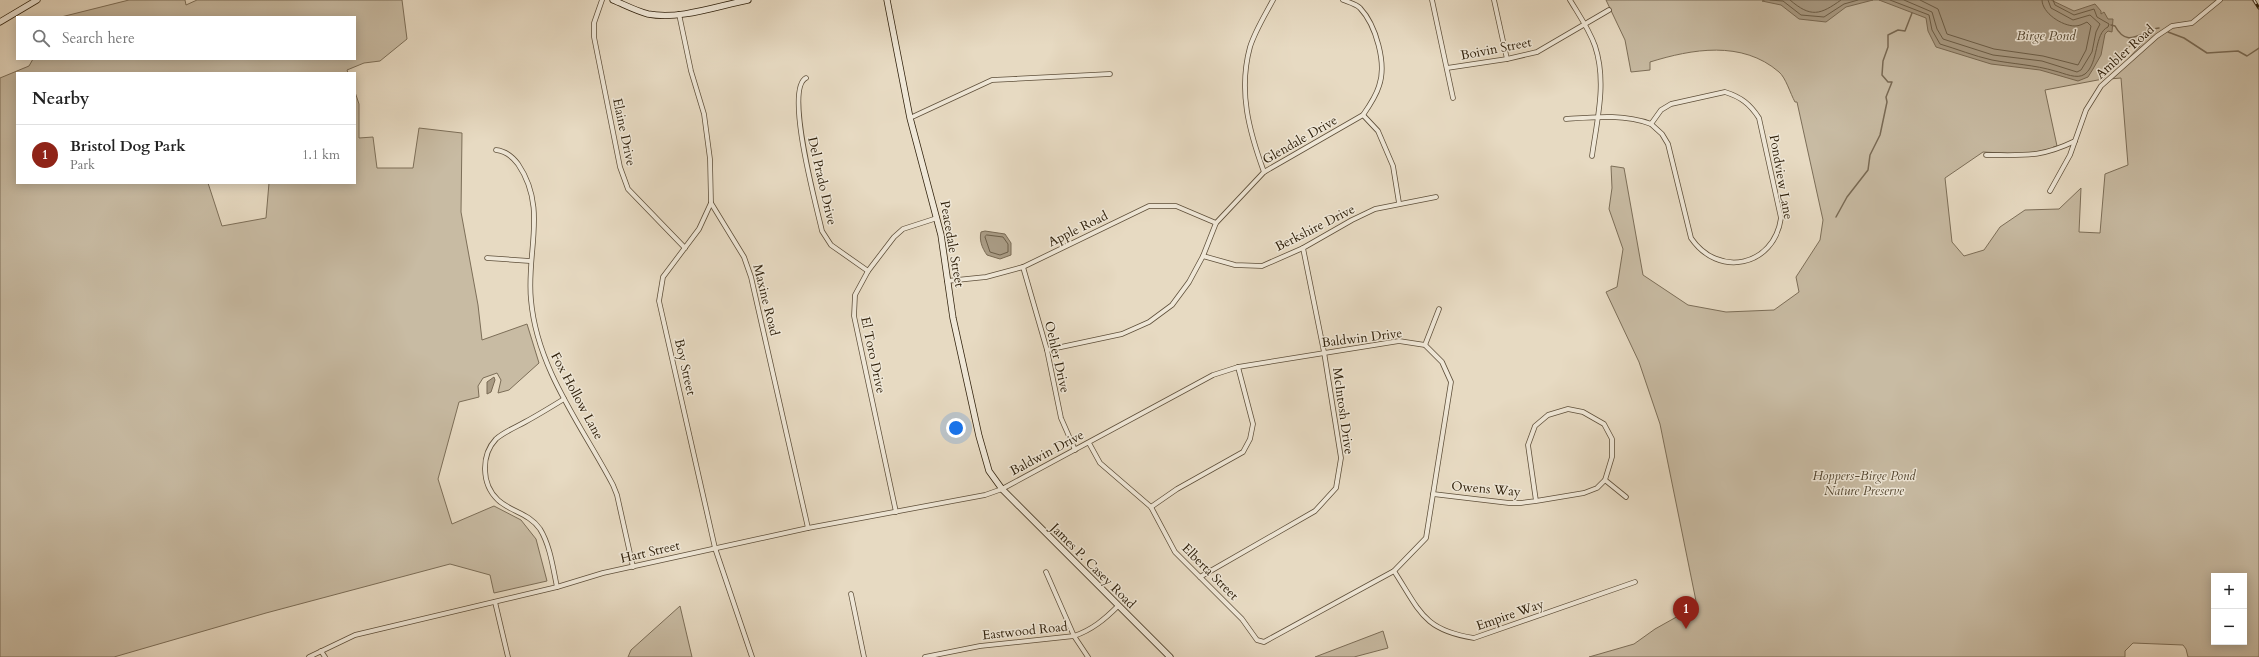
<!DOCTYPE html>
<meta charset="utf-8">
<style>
:root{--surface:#fff;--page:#f6f6f6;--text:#222;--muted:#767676;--line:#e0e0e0;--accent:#8f2418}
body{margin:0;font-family:Cardo,serif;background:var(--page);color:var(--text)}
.controls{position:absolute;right:12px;bottom:12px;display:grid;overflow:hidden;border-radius:0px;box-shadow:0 2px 10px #0003}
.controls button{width:36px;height:36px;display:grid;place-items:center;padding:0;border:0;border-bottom:1px solid var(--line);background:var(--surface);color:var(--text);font:20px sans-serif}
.you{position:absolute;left:956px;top:428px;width:14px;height:14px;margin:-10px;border:3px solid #fff;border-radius:50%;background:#1a73e8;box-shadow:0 0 0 6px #1a73e833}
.badge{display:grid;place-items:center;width:26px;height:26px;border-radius:50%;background:var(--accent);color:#fff;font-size:13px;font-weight:700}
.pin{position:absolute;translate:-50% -33px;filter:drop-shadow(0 1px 2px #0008)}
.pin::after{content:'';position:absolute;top:21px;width:14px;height:12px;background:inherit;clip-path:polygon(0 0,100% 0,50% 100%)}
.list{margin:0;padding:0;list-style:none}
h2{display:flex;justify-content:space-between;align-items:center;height:52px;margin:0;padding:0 16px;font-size:17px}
h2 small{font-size:13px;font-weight:400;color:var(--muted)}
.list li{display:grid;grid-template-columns:26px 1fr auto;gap:12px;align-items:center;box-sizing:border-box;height:60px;padding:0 16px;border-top:1px solid var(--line)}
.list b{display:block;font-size:15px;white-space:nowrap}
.list p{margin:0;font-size:13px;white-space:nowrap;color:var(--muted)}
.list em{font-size:13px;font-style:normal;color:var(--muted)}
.icon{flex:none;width:22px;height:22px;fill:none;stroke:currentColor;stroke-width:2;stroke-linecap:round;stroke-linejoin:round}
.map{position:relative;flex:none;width:2259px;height:657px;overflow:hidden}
.search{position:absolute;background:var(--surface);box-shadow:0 2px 10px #0003;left:16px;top:16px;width:340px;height:44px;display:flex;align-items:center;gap:10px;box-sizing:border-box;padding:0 14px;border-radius:0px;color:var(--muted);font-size:15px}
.panel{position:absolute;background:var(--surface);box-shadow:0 2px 10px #0003;left:16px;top:72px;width:340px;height:112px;border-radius:0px}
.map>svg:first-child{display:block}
.green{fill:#c8bba3;stroke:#7c6e58;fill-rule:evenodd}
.water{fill:#a99b84;stroke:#796a54}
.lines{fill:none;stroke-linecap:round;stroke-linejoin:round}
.shore{stroke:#6c5e48;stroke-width:1}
.stream{stroke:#796a54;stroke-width:1.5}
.street-casing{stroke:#5e4f3a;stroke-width:5.5}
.secondary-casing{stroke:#30210c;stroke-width:7}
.street{stroke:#efe7d7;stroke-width:4}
.secondary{stroke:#efe7d7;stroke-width:5.5}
.rail-casing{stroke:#30210c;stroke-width:3}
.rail{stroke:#efe7d7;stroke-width:1.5;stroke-dasharray:4.5;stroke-linecap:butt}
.labels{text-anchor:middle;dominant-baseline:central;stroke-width:3;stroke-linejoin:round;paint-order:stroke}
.street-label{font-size:13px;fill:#30210c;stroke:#efe7d7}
.park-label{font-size:13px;font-style:italic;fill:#564832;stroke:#efe7d7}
.water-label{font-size:14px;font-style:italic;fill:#5a4c36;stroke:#efe7d7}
</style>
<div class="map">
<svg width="2259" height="657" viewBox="0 0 2259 657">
<rect width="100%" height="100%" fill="#e7dac2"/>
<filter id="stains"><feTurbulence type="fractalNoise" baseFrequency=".005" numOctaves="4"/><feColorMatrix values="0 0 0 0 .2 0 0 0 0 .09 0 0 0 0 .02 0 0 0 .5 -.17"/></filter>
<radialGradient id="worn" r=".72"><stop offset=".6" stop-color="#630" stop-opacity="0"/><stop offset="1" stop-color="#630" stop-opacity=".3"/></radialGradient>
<g class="green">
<path d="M129,0H185L186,5L197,0H402L407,39L380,61L364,63L347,70L348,73H17V183H208L222,226L266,218L269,183H355V92L359,104V138L373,137L377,168H413L419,128L462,133L461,212L478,305L482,340L527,324L539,363L509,390L498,393L501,380L497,373L483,378L478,386L479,397L459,402L438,479L452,524L494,506L521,520L536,539L547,581L494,593L490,575L450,564L266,613L114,657H0V78L29,66L33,59H355V17H61Z"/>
<path d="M1606,0H2252L2259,10V657H2188L2186,649L2183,645L2133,643L2125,651V657H1589L1634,644L1655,629L1689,610L1696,601L1660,424L1639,362L1606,292L1617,287L1623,249L1609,209L1612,188L1611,166L1624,168L1643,275L1688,305L1726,312L1774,310L1799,292L1796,277L1820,240L1823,220L1797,102H1795C1790,93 1786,78 1779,72C1742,40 1692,49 1650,62V70L1631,72L1625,40ZM2140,38L2142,44L2109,79L2121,78L2128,165L2105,174L2100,233L2079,232L2081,188L2059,209L2025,210L2000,227L1984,250L1964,256L1952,242L1945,178L1983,152L2040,155L2053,151V147L2057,146L2045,90L2103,79L2129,47ZM2214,576H2244V642H2214Z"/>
<path d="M680,606L692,657H628L631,650Z"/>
<path d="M1383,631L1388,648L1354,657H1315Z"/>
</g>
<g class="water">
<path d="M1765,0H1873L1846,7L1826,22L1799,19L1781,5L1762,1Z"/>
<path d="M1879,0H2051L2074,11L2095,4L2101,11V14L2104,12L2108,19H2113L2112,32L2108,31L2105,34L2101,55L2093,69L2088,77L2078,81L2040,70L1991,64L1936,47L1928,31L1926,18Z"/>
<path d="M985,231L1005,234L1011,243V255L1000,259L987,255C982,248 979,240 981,232Z"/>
<path d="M494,377L495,380L491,392L487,394V382Z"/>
</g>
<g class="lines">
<g class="shore">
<path d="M1770,0L1783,1L1801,15L1824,17L1844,4L1858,0"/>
<path d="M1790,0C1811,18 1820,15 1841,0"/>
<path d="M1890,0L1929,15L1932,30L1940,44C1957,49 1974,56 1992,60C2013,64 2035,65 2055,71C2064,73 2077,80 2085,74C2099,63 2094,33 2108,27L2109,24L2097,17L2094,9L2074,15L2055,5L2053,0"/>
<path d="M1904,0L1932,12L1937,29L1943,39L1993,55L2042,61L2077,72L2081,70L2092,52L2096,32L2100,24L2090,15L2073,20L2051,8L2048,0"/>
<path d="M1920,0L1938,9L1947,34L1994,49L2043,56L2078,65L2086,50L2091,26L2087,22C2083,24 2079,26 2075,26C2062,26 2042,13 2042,0"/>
<path d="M987,235L1003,237L1008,244V252L1000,255L990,252L985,237Z"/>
</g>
<g class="stream">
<path d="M2111,25L2115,26C2128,50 2141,30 2159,28"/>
<path d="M2168,32L2184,38L2207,53L2238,51L2247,56L2259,48"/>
<path d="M1836,217L1847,197L1868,170L1870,155L1880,135L1887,102L1886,97L1892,82H1888L1882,75L1883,61L1888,47V35L1898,30L1905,31L1912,13"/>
</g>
<g class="street-casing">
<g id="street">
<path d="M602,0L594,23V37L620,167L628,189L685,248"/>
<path d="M1432,0L1453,98"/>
<path d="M1494,0L1507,59"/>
<path d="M1570,0C1579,15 1589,29 1595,46C1607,82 1597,120 1592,156"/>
<path d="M679,14L691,71L704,114L710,159L711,203L744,257L751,277L808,528"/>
<path d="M1447,68L1507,59L1537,52L1609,10"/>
<path d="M806,78C784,89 817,208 822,231L831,245L868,271"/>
<path d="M1725,92C1741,97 1750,104 1759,118L1781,218C1774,267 1718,278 1691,238L1668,144L1662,134L1651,124L1661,110L1671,104Z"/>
<path d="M1363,115L1378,131L1393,166L1399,203"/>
<path d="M910,118L992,80L1110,74"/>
<path d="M1566,119C1595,117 1624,114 1651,124"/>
<path d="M496,150C506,151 512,156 518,164C548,208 526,252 531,300C537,369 582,426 613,485L617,495L633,567"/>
<path d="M1986,155C2023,155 2040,158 2075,141"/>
<path d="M1264,172C1249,131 1238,91 1250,47C1255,31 1265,15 1273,0"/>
<path d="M2050,191L2070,155L2086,110L2101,86L2157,36L2172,26L2192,23L2220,0"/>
<path d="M711,203L699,229L663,277L659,301L715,548L752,657"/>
<path d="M1203,256L1235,265L1262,266L1303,248L1352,220L1375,209L1436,197"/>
<path d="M487,258L530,261"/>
<path d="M1023,267L1047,350L1061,418L1075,450"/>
<path d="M947,281L986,277L1023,267L1149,206H1176L1216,223"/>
<path d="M1425,345L1439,309"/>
<path d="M1047,350L1122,334L1149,322L1172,305L1189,282L1203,256L1216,223L1264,172L1363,115C1370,105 1376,96 1379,86C1387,64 1376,25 1360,8C1356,4 1348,2 1343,0"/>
<path d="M1605,480L1626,497"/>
<path d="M1433,494L1509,503H1521L1536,501L1584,493L1597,488L1605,480L1612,457V439L1604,424L1583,412L1568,409L1548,415L1535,426L1528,445L1536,501"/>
<path d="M1151,507L1177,489L1243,452L1250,439L1253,424L1238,367"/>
<path d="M896,512L854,316L855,295L868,271L894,237L903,229L937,218"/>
<path d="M1394,571C1420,611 1423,630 1474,638L1635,582"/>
<path d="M1046,572L1074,636L1088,657"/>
<path d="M1200,577L1315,511L1336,488L1341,458L1324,352L1303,248"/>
<path d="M557,587C553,568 550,545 540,529C529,513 511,512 498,500C481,484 481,455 496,439C504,432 516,427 525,422C538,415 551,407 564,399"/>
<path d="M851,594L864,657"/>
<path d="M495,602L508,657"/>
<path d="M321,651L325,657"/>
<path d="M309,657L355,635L557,587L603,573L808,528L985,495L1002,489L1213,375L1238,367L1399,341L1425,345L1442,362L1451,382L1426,538L1394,571L1264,642L1257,640L1242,619L1175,552L1151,507L1100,463L1089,443"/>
<path d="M925,657L980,646L1074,636C1092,630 1105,619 1118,606"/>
</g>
</g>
<g class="secondary-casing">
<g id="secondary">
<path d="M613,0C625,5 636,11 648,14C680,20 717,6 748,0"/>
<path d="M887,0L910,118L941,235L953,318L979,436L989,471L1002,489L1170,657"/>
<path d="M0,22L37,0"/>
</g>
</g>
<use href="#street" class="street"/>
<use href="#secondary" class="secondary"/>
<g class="rail-casing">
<path id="rail" d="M2254,0L2259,8"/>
</g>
<use href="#rail" class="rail"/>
</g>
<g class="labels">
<g class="street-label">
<text transform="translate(1496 49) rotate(-11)">Boivin Street</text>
<text transform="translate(2125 52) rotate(-42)">Ambler Road</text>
<text transform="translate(624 132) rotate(78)">Elaine Drive</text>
<text transform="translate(1300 140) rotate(-30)">Glendale Drive</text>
<text transform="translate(1781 177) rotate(80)">Pondview Lane</text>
<text transform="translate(822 181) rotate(77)">Del Prado Drive</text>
<text transform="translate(1315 228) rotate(-27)">Berkshire Drive</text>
<text transform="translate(1078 229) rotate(-26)">Apple Road</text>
<text transform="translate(952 244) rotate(80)">Peacedale Street</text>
<text transform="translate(766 300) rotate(76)">Maxine Road</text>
<text transform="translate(1362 338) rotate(-7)">Baldwin Drive</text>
<text transform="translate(873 355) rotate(78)">El Toro Drive</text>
<text transform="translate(1057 357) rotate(77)">Oehler Drive</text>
<text transform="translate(685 367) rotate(77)">Boy Street</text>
<text transform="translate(577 396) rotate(62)">Fox Hollow Lane</text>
<text transform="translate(1343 411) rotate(82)">McIntosh Drive</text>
<text transform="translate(1047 453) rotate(-28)">Baldwin Drive</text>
<text transform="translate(1486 489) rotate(5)">Owens Way</text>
<text transform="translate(650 552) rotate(-13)">Hart Street</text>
<text transform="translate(1093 566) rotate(45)">James P. Casey Road</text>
<text transform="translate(1210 572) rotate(45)">Elberta Street</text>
<text transform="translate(1510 615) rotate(-19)">Empire Way</text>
<text transform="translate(1025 631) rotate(-6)">Eastwood Road</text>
</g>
<g class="park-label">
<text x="1864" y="476">Hoppers-Birge Pond<tspan x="1864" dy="15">Nature Preserve</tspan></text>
</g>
<g class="water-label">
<text x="2046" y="35">Birge Pond</text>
</g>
</g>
<rect width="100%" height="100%" filter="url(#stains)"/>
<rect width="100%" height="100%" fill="url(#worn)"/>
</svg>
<div class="controls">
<button>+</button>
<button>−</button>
</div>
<div class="you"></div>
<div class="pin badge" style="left:1686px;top:629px">1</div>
<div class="search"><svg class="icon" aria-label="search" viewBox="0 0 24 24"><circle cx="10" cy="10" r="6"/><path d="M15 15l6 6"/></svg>Search here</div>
<section class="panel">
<h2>Nearby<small></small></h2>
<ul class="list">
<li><span class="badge">1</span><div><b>Bristol Dog Park</b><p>Park</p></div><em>1.1 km</em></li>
</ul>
</section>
</div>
